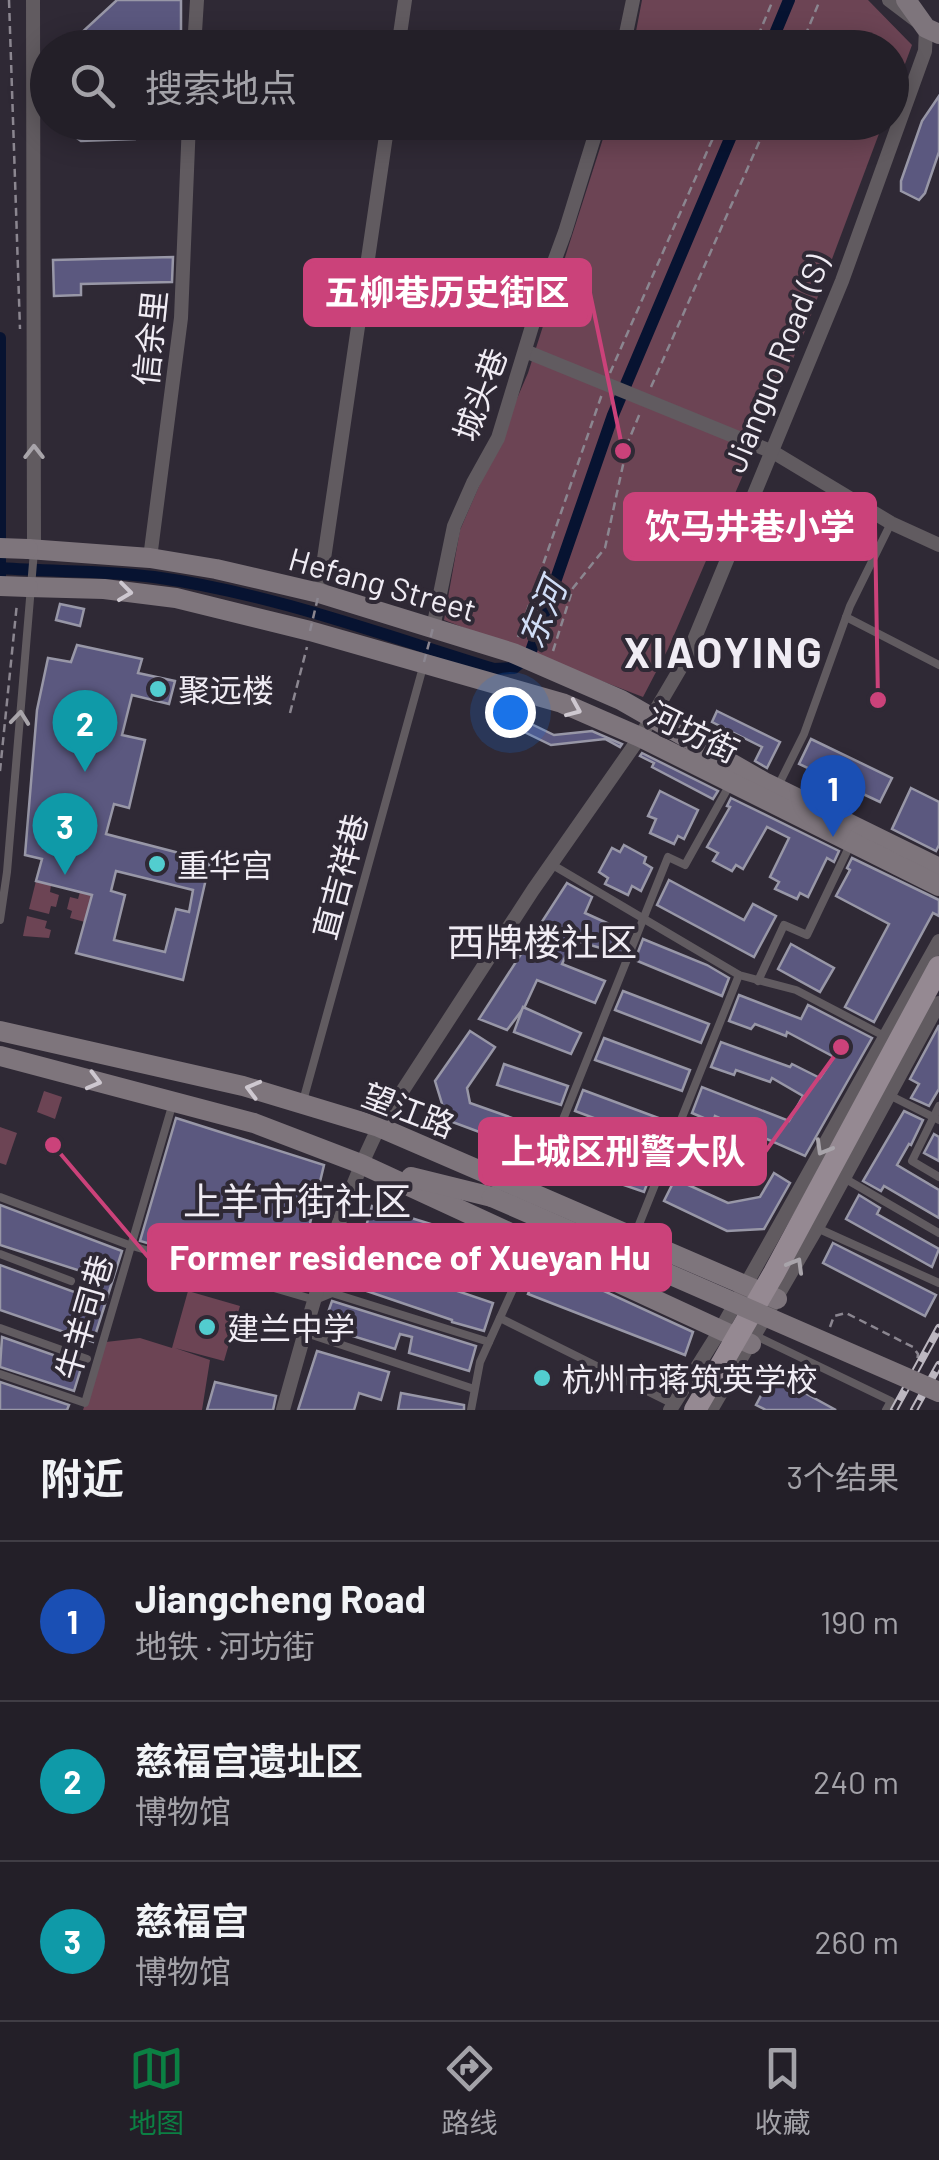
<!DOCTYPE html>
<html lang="zh">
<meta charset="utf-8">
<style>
:root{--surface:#231f28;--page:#2f2c34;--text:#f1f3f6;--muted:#a3a2a8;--line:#403d45;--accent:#0b8043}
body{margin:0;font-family:Barlow,"Noto Sans SC",sans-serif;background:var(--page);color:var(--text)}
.you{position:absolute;left:510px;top:712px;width:35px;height:35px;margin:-25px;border:8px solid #fff;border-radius:50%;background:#1a73e8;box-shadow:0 0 0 15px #1a73e833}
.badge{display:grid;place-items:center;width:65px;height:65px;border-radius:50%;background:var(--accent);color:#fff;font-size:32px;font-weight:700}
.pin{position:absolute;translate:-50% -82px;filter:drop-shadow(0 2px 5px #0008)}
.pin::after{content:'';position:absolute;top:52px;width:35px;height:30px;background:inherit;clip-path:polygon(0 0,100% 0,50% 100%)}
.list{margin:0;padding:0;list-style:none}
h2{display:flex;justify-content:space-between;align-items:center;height:130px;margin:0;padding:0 40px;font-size:42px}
h2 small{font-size:32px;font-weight:400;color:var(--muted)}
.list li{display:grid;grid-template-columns:65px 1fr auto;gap:30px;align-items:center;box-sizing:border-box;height:160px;padding:0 40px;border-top:2px solid var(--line)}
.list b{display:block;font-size:38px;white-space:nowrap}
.list p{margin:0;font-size:32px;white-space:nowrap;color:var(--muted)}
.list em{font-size:32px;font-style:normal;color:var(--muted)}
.icon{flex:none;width:55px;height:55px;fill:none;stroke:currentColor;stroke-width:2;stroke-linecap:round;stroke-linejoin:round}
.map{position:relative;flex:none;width:939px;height:1410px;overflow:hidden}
.search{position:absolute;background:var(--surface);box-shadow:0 5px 25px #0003;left:30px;right:30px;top:30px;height:110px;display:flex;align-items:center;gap:25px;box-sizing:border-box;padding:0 35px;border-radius:55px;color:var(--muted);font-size:38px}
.sheet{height:610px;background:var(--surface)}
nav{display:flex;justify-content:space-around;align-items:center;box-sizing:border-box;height:140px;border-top:2px solid var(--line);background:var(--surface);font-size:28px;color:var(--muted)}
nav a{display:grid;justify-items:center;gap:5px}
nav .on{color:var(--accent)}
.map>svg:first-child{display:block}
.green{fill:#6c4454}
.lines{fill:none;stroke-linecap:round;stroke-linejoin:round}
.canal{stroke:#071331;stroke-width:12}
.building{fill:#5b587f;stroke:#9897a7;stroke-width:2.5;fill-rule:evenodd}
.path{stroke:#8b8690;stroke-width:2.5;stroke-dasharray:8 5;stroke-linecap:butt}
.lane{stroke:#615b60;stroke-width:8}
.street{stroke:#615b60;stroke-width:14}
.secondary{stroke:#7e757c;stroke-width:20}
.primary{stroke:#958992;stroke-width:22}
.rail-casing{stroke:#bcb7c0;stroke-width:8}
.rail{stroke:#2f2935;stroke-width:4;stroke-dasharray:11;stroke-linecap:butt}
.path-bridge{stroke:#8b8690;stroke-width:2.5;stroke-dasharray:8 5;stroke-linecap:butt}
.secondary-bridge{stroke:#7e757c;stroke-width:20}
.oneway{stroke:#a8a4aa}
.oneway2{stroke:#cec8d0}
.poi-dot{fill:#52cdcf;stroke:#2f2935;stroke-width:4}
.labels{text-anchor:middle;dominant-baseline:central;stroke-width:8;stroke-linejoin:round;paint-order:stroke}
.street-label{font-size:32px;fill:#f0ecf4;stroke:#2f2935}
.poi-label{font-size:32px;fill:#f0ecf4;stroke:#2f2935;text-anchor:start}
.water-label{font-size:35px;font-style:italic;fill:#d0ddf6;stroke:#2f2935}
.quarter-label{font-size:38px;fill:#f0ecf4;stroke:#2f2935}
.district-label{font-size:42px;font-weight:bold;letter-spacing:2.5px;fill:#f0ecf4;stroke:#2f2935}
.leader{fill:none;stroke:#cb427a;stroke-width:4}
.callout-dot{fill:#cb427a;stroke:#2f2935;stroke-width:4}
.callout{fill:#cb427a;stroke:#cb427a;stroke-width:4}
.callout-label{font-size:35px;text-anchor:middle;font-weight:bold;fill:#fff}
</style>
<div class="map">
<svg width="939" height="1410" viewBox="0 0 939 1410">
<rect width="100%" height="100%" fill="#2f2935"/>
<g class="green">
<path d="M642,0H868L912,45L892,99V48L633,47Z"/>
<path d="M608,123H883L805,331L668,649L643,697L444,620L460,530L528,373Z"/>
<path d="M36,881L51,885L50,892L59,895L56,907L51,906L49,914L29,909Z"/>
<path d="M80,892L92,895L85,922L70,918L72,911L67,909L70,897L78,899Z"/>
<path d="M27,916L47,921L45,928L51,930L49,938L23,936Z"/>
<path d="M44,1091L62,1097L55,1119L37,1112Z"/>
<path d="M0,1127L17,1133L6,1165L0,1163Z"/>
<path d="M188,1291L240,1306L224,1361L175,1348L210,1360L202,1410H83L106,1342L140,1338L172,1348Z"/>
</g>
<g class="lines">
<g class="canal">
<path d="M769,48L789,0"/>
<path d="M0,338V576"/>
<path d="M1,568C52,572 103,570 154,577C270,593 383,635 494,669L514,668L530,654L613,415L737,122"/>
</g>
</g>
<g class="building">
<path d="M117,0H181V48H65Z"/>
<path d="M939,96V152L925,193L919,200L901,191V181L922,121Z"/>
<path d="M72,122H140L135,139L81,141L73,135Z"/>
<path d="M173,257L172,282L81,284V295L54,296L53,260Z"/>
<path d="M60,604L84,609L80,626L56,620Z"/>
<path d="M77,645L142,659L138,673L175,681L169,704L132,695L122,735L145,740L129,808L114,804L106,834L210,861L183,980L76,953L92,895L36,881L42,859L25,855L37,710L48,658L71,662ZM116,871L193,890L189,912L176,909L165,952L114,940L125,895L111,891Z"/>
<path d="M717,711L780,742L767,768L755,761L762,747L712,722Z"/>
<path d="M519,718L554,735L592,731L622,744L620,747L605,739L551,745L514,727Z"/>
<path d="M811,739L892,778L880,802L799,764Z"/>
<path d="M642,753L718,791L713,799L652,767L654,763L640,756Z"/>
<path d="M911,788L939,802V845L936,851L892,829Z"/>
<path d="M660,791L698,810L684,839L678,836L674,844L650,833L656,819L648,816Z"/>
<path d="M731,798L839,851L834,862L827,858L808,897L800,893L797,899L775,889L779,882L770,877L789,838L767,827L743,869L736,865L732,871L713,861L718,853L707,847L730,807L727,806Z"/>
<path d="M624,845L646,857L644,863L652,868L641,891L632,886L628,895L605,884L608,878L599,872L612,848L620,852Z"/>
<path d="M852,858L939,900V916L933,913L874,1022L845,1007L889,924L836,896L850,870L847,868Z"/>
<path d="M669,880L744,920L753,904L776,916L754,957L657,905Z"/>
<path d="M567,883L592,897L585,913L629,933L621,954L573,940L562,964L605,981L595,1003L537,980L525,1006L507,1030L479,1019Z"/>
<path d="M643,939L707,965L729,978L722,996L635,960Z"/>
<path d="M791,944L834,968L820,992L778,969Z"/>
<path d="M623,991L709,1024L701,1043L615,1010Z"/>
<path d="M739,995L801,1019L808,1005L872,1038L805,1156L715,1116L713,1122L692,1113L702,1087L789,1121L803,1096L772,1078L770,1082L736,1070L734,1075L711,1067L721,1042L790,1067L792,1064L820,1078L834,1057L787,1032L786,1036L755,1024L751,1029L729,1021Z"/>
<path d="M523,1007L581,1033L571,1054L514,1032Z"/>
<path d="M939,1025V1089L929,1106L911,1098L919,1084L910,1079Z"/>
<path d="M470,1031L495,1047L467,1088L470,1103L549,1131L541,1155L447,1120L435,1081Z"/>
<path d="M604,1038L690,1070L682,1091L595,1060Z"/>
<path d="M504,1064L568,1086L561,1105L497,1085Z"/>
<path d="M583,1090L672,1123L663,1144L575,1111Z"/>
<path d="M904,1111L923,1120L911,1145L909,1144L897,1165L939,1190V1218L884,1186L881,1191L863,1181Z"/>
<path d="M176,1118L324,1165L295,1286L140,1241Z"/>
<path d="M934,1134L939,1137V1161L924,1153Z"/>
<path d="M563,1140L652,1171L644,1192L554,1161Z"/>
<path d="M774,1173L790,1183L764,1229L727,1231L664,1201L675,1179L728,1203L760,1197Z"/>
<path d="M859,1195L880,1208L877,1214L939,1249L932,1267L846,1219Z"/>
<path d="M0,1205L122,1251L93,1342L0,1310V1265L85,1296L93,1275L0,1245Z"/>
<path d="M372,1206L506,1247L495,1284L412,1259L407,1274L493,1303L484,1331L452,1322V1320L340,1282L349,1254L357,1257Z"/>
<path d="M833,1243L936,1295L925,1316L823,1263Z"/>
<path d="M541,1262L693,1332L685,1355L528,1294Z"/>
<path d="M332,1301L476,1346L469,1371L409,1353L412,1337L400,1334L395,1349L323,1327Z"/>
<path d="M2,1337L82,1365L74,1391L0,1367Z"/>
<path d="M317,1351L389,1372L381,1400L359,1393L354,1410H298Z"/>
<path d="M772,1375L836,1410H766L756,1405Z"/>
<path d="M0,1382L69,1405L67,1410H0Z"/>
<path d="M215,1382L276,1396L273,1410H207Z"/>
<path d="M401,1393L464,1405V1410H398Z"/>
</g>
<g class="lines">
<g class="path">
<path d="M9,0L20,329"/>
<path d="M753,48L773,0"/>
<path d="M800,48L820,0"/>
<path d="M610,373L720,122"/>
<path d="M651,387L768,122"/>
<path d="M518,637L602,394"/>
<path d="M553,651L573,588L605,548L628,442L640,413"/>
<path d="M290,713L307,647"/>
<path d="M0,771L17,603"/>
<path d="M830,1327L834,1316L846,1313L913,1347L918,1354L917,1363"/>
</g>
<g class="lane">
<path d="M369,268L540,300"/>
<path d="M846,617L939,665"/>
<path d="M777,788L804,734L850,606L891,523"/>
<path d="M551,864L739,975L796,990L888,1038"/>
<path d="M0,920L7,872L34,551"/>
<path d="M758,981L784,925L807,935L850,845"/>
<path d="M889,1095L939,1120"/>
<path d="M303,1101L423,667"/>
<path d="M939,1106L912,1161L939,1177"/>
<path d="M844,1178L939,1233"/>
<path d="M534,1192L668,857L685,865L729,786"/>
<path d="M0,1197L129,1245L315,1300L332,1293L489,1342"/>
<path d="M817,1228L939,1283"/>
<path d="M634,1237L739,975"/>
<path d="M0,1254L71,1281"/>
<path d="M500,1318L673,1404"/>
<path d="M0,1328L87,1359"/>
<path d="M306,1333L474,1389"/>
<path d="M756,1336L891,1401L886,1410"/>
<path d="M0,1374L85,1403L172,1106"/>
<path d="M471,1410L480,1362L532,1247"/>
</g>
<g class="street">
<path d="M33,0L34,550"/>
<path d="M194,48L197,0"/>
<path d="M398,48L405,0"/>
<path d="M623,48L633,0"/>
<path d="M525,351L773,452L891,523L939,545"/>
<path d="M150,558L181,318L189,122"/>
<path d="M319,593L388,122"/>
<path d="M433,628L454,526L473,483L498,438L540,300L565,232L599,122"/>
<path d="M283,1410C310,1315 335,1215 379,1127L533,890L640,737L687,657L842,281L925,51L926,28L889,0"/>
<path d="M670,1410L721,1329L939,941"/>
<path d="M711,1410L817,1228L939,1003"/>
</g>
<g class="secondary">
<path d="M906,0L926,28L939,34"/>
<path d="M28,549L150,558L216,569L319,593L513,653L621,700L764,782L939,868"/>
<path d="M28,587L104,589L176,598L310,631L562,703L640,737L939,886"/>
<path d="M0,1031L243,1086L379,1127L777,1299"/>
<path d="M0,1056L254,1123L361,1164L751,1344"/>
<path d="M411,1177L492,1197"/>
</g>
<path class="primary" d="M695,1410L774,1273L939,967"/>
<g class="rail-casing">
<g id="rail">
<path d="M894,1410L939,1328"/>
<path d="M914,1410L939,1365"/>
</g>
</g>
<use href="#rail" class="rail"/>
<g class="path-bridge">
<path d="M310,631L319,593"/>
<path d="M424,662L433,628"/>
</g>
<g class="secondary-bridge">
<path d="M0,548L28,549"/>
<path d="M0,586L28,587"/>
<path d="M492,1197L939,1392"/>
</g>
</g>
<defs><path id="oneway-chevron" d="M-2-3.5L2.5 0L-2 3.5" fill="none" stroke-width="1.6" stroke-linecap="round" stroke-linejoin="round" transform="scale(2.5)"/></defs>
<g class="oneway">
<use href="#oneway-chevron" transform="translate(34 452) rotate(-90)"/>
<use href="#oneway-chevron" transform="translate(20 718) rotate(-84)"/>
<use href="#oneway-chevron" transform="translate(823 1148) rotate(120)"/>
<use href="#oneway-chevron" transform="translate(796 1265) rotate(-60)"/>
</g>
<g class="oneway2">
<use href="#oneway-chevron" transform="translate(125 592) rotate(7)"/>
<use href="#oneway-chevron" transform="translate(574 709) rotate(23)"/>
<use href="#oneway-chevron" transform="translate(94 1081) rotate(15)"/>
<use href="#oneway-chevron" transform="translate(253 1089) rotate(-165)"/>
</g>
<g class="poi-dot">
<circle cx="158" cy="689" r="10"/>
<circle cx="157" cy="864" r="10"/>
<circle cx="207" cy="1327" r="10"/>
<circle cx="542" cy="1378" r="10"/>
</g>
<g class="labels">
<g class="street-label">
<text transform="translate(149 338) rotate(-84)">信余里</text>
<text transform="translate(775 363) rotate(-68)">Jianguo Road (S)</text>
<text transform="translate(479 394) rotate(-70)">城头巷</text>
<text transform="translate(383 583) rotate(16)">Hefang Street</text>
<text transform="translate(694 731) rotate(26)">河坊街</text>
<text transform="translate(339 876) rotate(-75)">直吉祥巷</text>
<text transform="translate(409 1109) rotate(21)">望江路</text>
<text transform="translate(83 1317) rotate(-74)">牛羊司巷</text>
</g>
<g class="poi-label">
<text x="178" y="689">聚远楼</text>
<text x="177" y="864">重华宫</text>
<text x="227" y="1327">建兰中学</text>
<text x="562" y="1378">杭州市蒋筑英学校</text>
</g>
<g class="water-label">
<text transform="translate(541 613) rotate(-68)">东河</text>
</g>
<g class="quarter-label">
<text x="542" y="941">西牌楼社区</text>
<text x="297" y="1200">上羊市街社区</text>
</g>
<g class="district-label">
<text x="724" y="651">XIAOYING</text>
</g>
</g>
<path class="leader" d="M623 451L590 293M878 700L875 527M841 1047L765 1152M53 1145L149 1258"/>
<g class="callout-dot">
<circle cx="623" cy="451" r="10"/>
<circle cx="878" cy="700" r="10"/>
<circle cx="841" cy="1047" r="10"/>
<circle cx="53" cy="1145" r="10"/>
</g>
<g class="callout">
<rect x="305" y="260" width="285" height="65" rx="10"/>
<rect x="625" y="494" width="250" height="65" rx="10"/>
<rect x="480" y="1119" width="285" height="65" rx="10"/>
<rect x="149" y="1225" width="521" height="65" rx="10"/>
</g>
<g class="callout-label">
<text x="447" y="305">五柳巷历史街区</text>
<text x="750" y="539">饮马井巷小学</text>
<text x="623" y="1164">上城区刑警大队</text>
<text x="410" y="1270">Former residence of Xueyan Hu</text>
</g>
</svg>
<div class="you"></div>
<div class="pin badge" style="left:833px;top:837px;background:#1a4fb4">1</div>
<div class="pin badge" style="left:85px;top:772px;background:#0f9aa8">2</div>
<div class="pin badge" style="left:65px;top:875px;background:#0f9aa8">3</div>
<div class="search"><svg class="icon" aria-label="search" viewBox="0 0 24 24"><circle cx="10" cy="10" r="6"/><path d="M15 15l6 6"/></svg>搜索地点</div>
</div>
<section class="sheet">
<h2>附近<small>3个结果</small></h2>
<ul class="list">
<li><span class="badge" style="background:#1a4fb4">1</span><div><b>Jiangcheng Road</b><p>地铁 · 河坊街</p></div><em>190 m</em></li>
<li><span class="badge" style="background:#0f9aa8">2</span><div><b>慈福宫遗址区</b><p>博物馆</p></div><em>240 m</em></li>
<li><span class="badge" style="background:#0f9aa8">3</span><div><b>慈福宫</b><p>博物馆</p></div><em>260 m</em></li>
</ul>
</section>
<nav>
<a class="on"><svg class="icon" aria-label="map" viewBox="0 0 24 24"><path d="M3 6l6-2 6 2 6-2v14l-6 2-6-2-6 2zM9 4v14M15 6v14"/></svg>地图</a>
<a><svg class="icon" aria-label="directions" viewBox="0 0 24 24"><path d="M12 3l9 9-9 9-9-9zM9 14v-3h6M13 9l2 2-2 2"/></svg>路线</a>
<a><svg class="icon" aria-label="saved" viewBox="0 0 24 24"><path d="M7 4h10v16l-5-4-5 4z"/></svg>收藏</a>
</nav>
